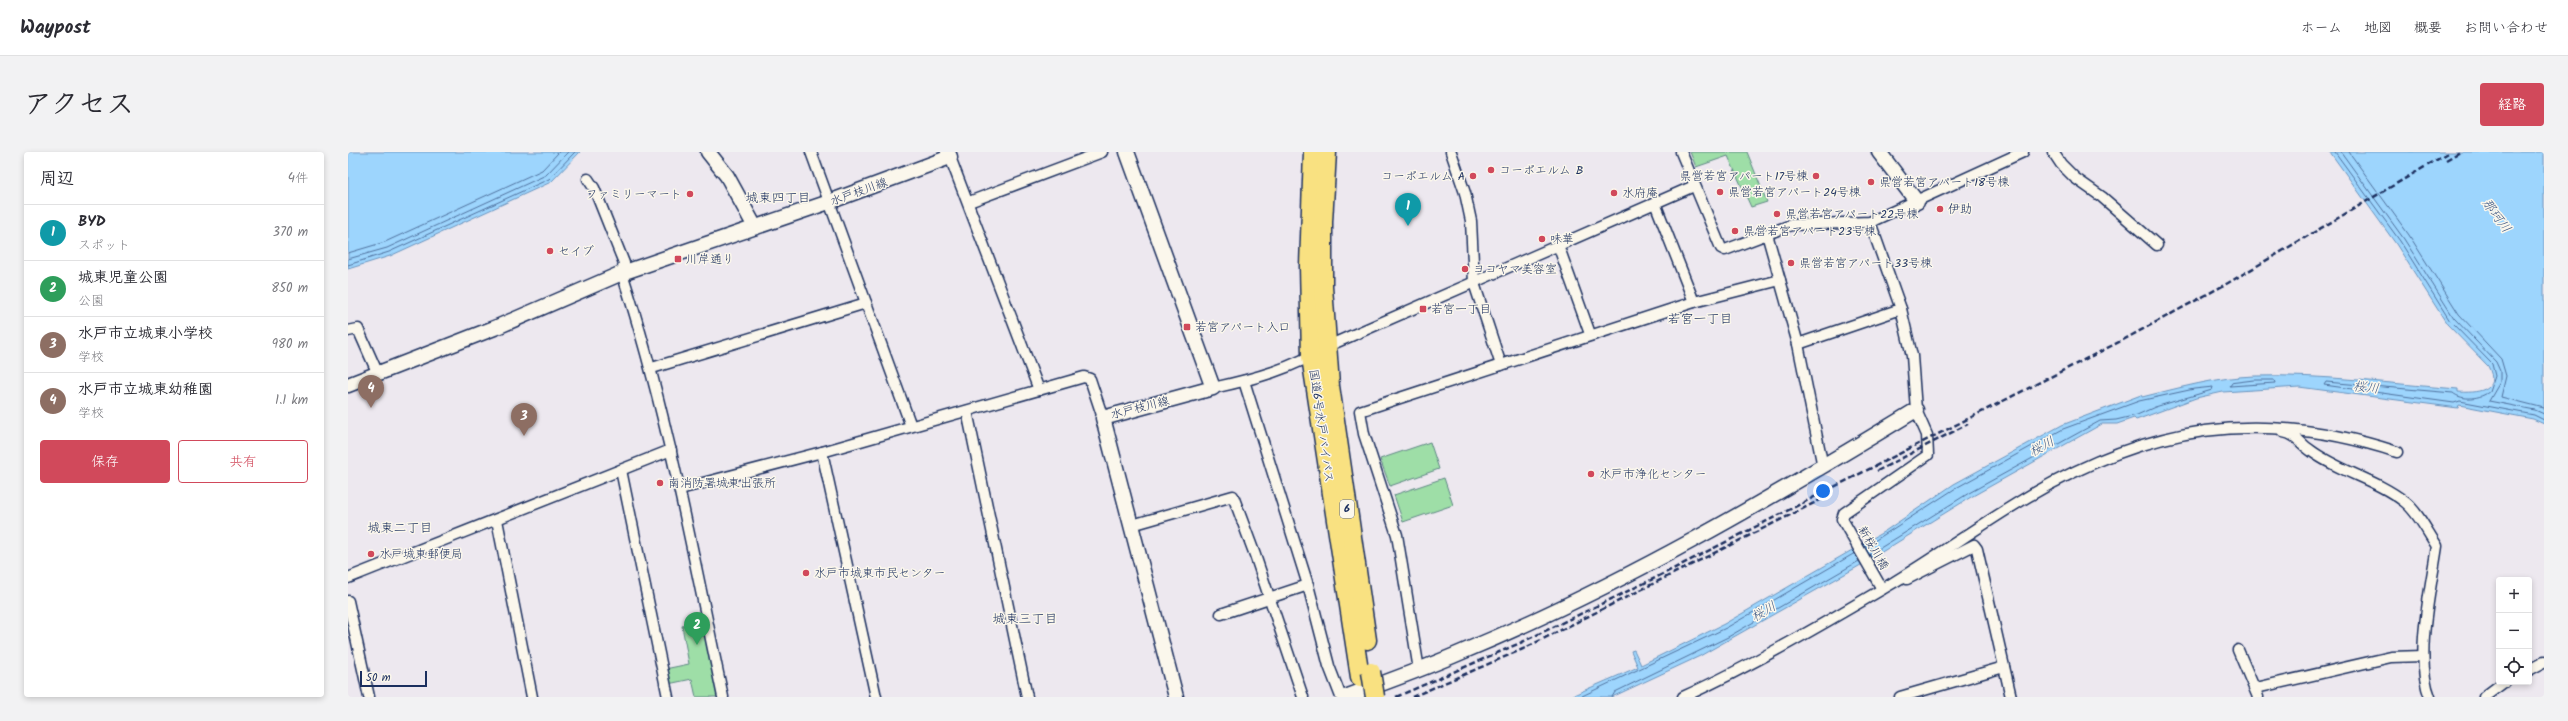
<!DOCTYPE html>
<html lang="ja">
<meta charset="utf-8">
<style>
:root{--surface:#fff;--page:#f2f2f3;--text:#2b2b33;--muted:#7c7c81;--line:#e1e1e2;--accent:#d1495b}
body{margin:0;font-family:Kalam,"Klee One",sans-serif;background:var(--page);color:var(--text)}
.controls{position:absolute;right:12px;bottom:12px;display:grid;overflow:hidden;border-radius:4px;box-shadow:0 2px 6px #0003}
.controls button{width:36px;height:36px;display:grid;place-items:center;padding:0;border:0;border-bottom:1px solid var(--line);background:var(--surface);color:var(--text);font:20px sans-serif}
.scale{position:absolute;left:12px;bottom:10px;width:67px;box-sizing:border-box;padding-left:4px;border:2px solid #1b2f5e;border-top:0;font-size:11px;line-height:14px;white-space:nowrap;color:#1b2f5e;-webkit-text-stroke:3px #fbf7ec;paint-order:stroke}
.you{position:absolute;left:1475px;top:339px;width:14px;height:14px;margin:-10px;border:3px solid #fff;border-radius:50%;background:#1a73e8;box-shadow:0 0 0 6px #1a73e833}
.badge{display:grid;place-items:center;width:26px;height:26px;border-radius:50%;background:var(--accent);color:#fff;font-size:13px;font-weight:700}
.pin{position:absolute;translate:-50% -33px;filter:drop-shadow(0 1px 2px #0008)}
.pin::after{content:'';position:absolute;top:21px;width:14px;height:12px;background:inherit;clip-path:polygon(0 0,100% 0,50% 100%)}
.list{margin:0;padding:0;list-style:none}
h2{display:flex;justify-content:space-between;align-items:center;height:52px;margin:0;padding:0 16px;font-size:17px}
h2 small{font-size:13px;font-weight:400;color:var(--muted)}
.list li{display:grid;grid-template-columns:26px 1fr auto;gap:12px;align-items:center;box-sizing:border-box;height:56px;padding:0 16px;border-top:1px solid var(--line)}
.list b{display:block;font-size:15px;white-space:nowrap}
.list p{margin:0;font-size:13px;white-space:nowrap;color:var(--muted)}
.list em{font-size:13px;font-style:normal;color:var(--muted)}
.actions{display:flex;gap:8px;padding:12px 16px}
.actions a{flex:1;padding:9px 0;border:1px solid var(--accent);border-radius:4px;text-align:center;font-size:14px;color:var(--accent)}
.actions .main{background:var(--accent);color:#fff}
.icon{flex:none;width:22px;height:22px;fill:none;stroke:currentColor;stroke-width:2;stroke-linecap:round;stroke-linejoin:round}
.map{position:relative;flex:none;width:2196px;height:545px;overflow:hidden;border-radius:4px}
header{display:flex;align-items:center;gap:24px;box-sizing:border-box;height:56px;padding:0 20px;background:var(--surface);border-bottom:1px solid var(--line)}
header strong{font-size:19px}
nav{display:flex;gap:22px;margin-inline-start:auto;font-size:14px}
.intro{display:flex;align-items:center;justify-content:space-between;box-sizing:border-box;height:96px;padding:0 24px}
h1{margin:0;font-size:28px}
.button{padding:10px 18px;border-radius:4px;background:var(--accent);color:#fff;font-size:14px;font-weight:700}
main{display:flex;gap:24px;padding:0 24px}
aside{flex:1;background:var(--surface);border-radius:4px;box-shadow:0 2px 6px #0003}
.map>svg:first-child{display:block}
.green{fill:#9edea7;stroke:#5c8682}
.water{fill:#9dd5fd;stroke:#6993bd}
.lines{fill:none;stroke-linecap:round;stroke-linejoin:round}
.shore{stroke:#4f719e;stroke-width:1}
.street-casing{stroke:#1b2f5e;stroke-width:13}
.secondary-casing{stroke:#1b2f5e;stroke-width:17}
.highway-casing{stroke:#1b2f5e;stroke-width:21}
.street{stroke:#fbf7ec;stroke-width:10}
.secondary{stroke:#fbf7ec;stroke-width:14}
.highway{stroke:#f9e181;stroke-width:18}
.rail{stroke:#1b2f5e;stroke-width:2.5;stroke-dasharray:6 3;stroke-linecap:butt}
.highway-bridge-casing{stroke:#1b2f5e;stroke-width:21;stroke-linecap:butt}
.highway-bridge{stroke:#f9e181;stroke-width:18}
.poi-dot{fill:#d1495b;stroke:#fbf7ec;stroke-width:1.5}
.labels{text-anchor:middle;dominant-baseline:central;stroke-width:3;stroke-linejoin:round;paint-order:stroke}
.shield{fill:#fbf7ec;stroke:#5e6b89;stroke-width:1}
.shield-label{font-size:11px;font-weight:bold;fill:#1b2f5e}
.poi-label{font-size:12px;fill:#1b2f5e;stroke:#fbf7ec;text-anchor:start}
.street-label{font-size:12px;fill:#1b2f5e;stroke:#fbf7ec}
.neighbourhood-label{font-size:13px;fill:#1b2f5e;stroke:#fbf7ec}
.water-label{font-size:13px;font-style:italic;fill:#3c5886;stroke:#fbf7ec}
</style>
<header>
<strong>Waypost</strong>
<nav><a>ホーム</a><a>地図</a><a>概要</a><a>お問い合わせ</a></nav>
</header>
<div class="intro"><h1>アクセス</h1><a class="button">経路</a></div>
<main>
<aside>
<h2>周辺<small>4件</small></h2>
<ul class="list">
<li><span class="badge" style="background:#0f9aa8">1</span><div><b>BYD</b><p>スポット</p></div><em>370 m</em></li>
<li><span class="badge" style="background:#2e9e5b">2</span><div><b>城東児童公園</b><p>公園</p></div><em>850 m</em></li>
<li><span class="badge" style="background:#8d6e63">3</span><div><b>水戸市立城東小学校</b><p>学校</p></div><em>980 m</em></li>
<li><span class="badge" style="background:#8d6e63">4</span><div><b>水戸市立城東幼稚園</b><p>学校</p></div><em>1.1 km</em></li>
</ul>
<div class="actions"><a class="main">保存</a><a>共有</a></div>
</aside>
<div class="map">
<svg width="2196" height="545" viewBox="0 0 2196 545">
<rect width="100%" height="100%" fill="#ede8ef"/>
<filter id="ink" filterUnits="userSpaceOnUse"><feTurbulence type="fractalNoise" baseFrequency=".025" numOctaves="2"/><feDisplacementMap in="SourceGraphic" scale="8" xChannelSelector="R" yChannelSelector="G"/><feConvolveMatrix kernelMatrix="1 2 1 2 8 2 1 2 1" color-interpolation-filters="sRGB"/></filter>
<g filter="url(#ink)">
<g class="green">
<path d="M1342,0H1399L1419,50L1403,55L1380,4L1348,15Z"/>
<path d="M1082,290L1091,317L1042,334L1032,307Z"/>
<path d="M1096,326L1105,353L1055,370L1046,343Z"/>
<path d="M355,469L370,545H348L344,527L320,532L317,517L341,512L334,474Z"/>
</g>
<g class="water">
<path d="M0,0H232L203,30L42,104L0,117Z"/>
<path d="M1982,0H2196V272L2185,267L2111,253L2110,256L1951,235L1875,240L1848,246L1788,268L1786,266L1769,272H1754L1623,345L1511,414L1352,504L1264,545H1221L1290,515L1283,499L1286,498L1293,513L1376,472L1537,379L1606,332L1714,273L1793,243L1794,245C1831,236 1869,225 1907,224C1975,222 2043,232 2110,237V240C2127,241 2154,240 2140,214L2099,172L2048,92Z"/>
</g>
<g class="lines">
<g class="shore">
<path d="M1987,0L2052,89L2102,169L2144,212L2147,224L2142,239C2133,247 2114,249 2105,241L1978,230L1976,233L2106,251L2112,249L2186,263L2196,268"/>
<path d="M1993,0L2056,87L2106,166L2148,210L2152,219V230L2141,249L2187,258L2196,262"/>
<path d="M2001,0L2061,83L2111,162L2153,207L2158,224L2153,245L2196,256"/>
<path d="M0,101L37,90L194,18L211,0"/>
<path d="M0,107L39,96L198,23L220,0"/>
<path d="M0,113L41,100L201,27L227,0"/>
<path d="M1906,228H1926L1927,231L1882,234L1884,231Z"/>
<path d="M1517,395L1608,336L1715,277L1791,249L1846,237L1865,235L1864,238L1807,255L1789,263L1768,268L1752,269L1621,341L1521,403"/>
<path d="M1232,545L1378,476L1507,401"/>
<path d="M1264,545L1267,540L1380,485L1511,409"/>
</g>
<g class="street-casing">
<g id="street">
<path d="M463,0L563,274"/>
<path d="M1103,0L1117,41L1123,69L1126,131L1153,213"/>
<path d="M1333,0L1373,96L1377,98L1443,73L1522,70L1675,0"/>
<path d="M1705,0L1713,12L1727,26L1754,45L1809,93"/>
<path d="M602,5L691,238"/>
<path d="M240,27L246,36L276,111L274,121C319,259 345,403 375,545"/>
<path d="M621,50L754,0"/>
<path d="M1307,51L1346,150"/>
<path d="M1522,70L1553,157L1564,204L1568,258L1579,283L1580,303L1496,361L1494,367L1534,437"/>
<path d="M1419,82L1450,192L1475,315"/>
<path d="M1210,93L1241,179"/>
<path d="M0,179L10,177L30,222"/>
<path d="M1450,192L1553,157"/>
<path d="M304,216L518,151"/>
<path d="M896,229L960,433L981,514L993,545"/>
<path d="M865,236C906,227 944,217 980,194L1346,34"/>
<path d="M619,259L679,545"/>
<path d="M1935,280C1950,283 1950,290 1962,298C1991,320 2028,327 2057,350C2070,360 2080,381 2089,394C2083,436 2066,506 2082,545"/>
<path d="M474,300L528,545"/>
<path d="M273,318L320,545"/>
<path d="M332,337L474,300L736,225L742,227L755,266"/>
<path d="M149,368L184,545"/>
<path d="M784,373L885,344L907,403L955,545"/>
<path d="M0,426L323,298"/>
<path d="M1559,427L1626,393L1629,397L1663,545"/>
<path d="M0,449L21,545"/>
<path d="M873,462L960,433"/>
<path d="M1890,498L1910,545"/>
<path d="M1071,518L1049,383L1016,282L1012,259L1346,150L1432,128"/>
<path d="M2181,518L2196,510"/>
<path d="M1908,536L2043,505L2075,504"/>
<path d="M1335,545C1405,513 1477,471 1543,432C1588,405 1631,374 1676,347C1800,273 1911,255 2049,300"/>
<path d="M1552,545L1656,515"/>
<path d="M2136,545L2156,530"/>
</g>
</g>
<g class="secondary-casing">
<g id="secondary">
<path d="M360,0L379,24L407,75"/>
<path d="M779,0L865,236L755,266L828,545"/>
<path d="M1531,0L1569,50"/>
<path d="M0,233L149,175L274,121L481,50L602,5L600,0"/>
<path d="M997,545C1036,531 1075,517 1114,500C1273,434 1422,347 1568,258"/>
</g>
</g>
<g class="highway-casing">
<g id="highway">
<path d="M965,0L961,114L963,205L1012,525"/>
<path d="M979,0L975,70V135L982,234L1019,488"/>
</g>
</g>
<use href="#street" class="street"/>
<use href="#secondary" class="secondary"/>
<use href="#highway" class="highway"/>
<g class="rail">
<path d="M2098,8L2112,0"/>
<path d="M1529,319L1620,272"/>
<path d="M1048,545L1172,491L1307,426L1775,188L1880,131L2102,0"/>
<path d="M1064,545L1175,497L1476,346"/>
</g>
<g class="highway-bridge-casing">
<path id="highway-bridge" d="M1023,520L1027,545"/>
</g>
<use href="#highway-bridge" class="highway-bridge"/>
</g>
</g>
<g class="poi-dot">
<circle cx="1143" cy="18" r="4"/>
<circle cx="1125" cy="24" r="4"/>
<circle cx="1468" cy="24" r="4"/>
<circle cx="1523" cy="30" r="4"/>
<circle cx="1372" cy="40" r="4"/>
<circle cx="1266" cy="41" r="4"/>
<circle cx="342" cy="42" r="4"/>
<circle cx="1592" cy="57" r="4"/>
<circle cx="1429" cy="62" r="4"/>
<circle cx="1387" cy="79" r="4"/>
<circle cx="1194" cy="87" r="4"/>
<circle cx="202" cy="99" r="4"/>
<rect x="326" y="103" width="8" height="8" rx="2"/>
<circle cx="1443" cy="111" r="4"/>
<circle cx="1117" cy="117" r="4"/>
<rect x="1071" y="153" width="8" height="8" rx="2"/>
<rect x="835" y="171" width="8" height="8" rx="2"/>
<circle cx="1243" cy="322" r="4"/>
<circle cx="312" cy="331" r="4"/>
<circle cx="23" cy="402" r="4"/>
<circle cx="458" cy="421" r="4"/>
</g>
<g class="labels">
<rect class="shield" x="992" y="348" width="14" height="18" rx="3"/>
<g class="shield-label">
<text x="999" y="357">6</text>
</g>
<g class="poi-label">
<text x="1151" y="18">コーポエルム B</text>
<text x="1117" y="24" text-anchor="end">コーポエルム A</text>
<text x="1460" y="24" text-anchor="end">県営若宮アパート17号棟</text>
<text x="1531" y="30">県営若宮アパート18号棟</text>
<text x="1380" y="40">県営若宮アパート24号棟</text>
<text x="1274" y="41">水府庵</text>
<text x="334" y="42" text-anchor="end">ファミリーマート</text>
<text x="1600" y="57">伊助</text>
<text x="1437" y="62">県営若宮アパート22号棟</text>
<text x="1395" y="79">県営若宮アパート23号棟</text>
<text x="1202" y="87">味華</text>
<text x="210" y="99">セイブ</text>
<text x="338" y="107">川岸通り</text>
<text x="1451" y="111">県営若宮アパート33号棟</text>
<text x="1125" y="117">ヨコヤマ美容室</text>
<text x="1083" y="157">若宮一丁目</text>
<text x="847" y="175">若宮アパート入口</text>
<text x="1251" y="322">水戸市浄化センター</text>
<text x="320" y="331">南消防署城東出張所</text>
<text x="31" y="402">水戸城東郵便局</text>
<text x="466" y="421">水戸市城東市民センター</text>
</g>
<g class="street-label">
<text transform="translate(511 40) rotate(-20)">水戸枝川線</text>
<text transform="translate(792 256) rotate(-14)">水戸枝川線</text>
<text transform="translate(973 274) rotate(82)">国道6号水戸バイパス</text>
<text transform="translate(1525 396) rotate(60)">新桜川橋</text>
</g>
<g class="neighbourhood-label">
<text x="430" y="46">城東四丁目</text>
<text x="1352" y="167">若宮一丁目</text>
<text x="52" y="376">城東二丁目</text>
<text x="677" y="467">城東三丁目</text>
</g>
<g class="water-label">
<text transform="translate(2148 64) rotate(53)">那珂川</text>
<text transform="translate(2018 236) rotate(6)">桜川</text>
<text transform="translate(1694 295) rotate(-28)">桜川</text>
<text transform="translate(1416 460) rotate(-30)">桜川</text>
</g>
</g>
</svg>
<div class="controls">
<button>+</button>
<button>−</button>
<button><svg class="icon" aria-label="locate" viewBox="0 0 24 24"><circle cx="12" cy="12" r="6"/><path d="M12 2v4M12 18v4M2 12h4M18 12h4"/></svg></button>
</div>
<div class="scale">50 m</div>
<div class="you"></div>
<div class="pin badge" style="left:1060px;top:74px;background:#0f9aa8">1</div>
<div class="pin badge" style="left:349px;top:493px;background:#2e9e5b">2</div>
<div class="pin badge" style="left:176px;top:284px;background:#8d6e63">3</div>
<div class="pin badge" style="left:23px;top:256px;background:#8d6e63">4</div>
</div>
</main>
